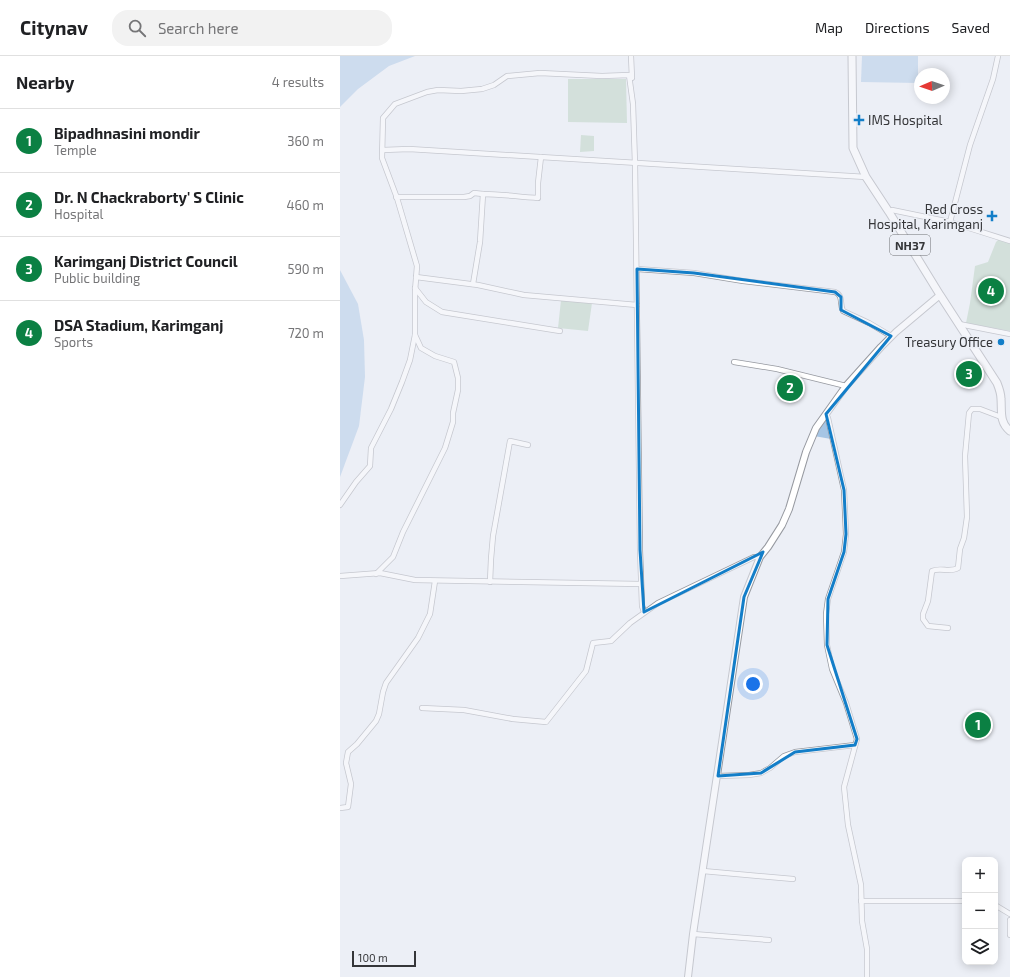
<!DOCTYPE html>
<meta charset="utf-8">
<style>
:root{--surface:#fff;--page:#f2f2f2;--text:#202124;--muted:#757577;--line:#e0e0e0;--accent:#0b8043}
body{margin:0;font-family:"Exo 2",sans-serif;background:var(--page);color:var(--text)}
.controls{position:absolute;right:12px;bottom:12px;display:grid;overflow:hidden;border-radius:8px;box-shadow:0 2px 10px #0003}
.controls button{width:36px;height:36px;display:grid;place-items:center;padding:0;border:0;border-bottom:1px solid var(--line);background:var(--surface);color:var(--text);font:20px sans-serif}
.compass{position:absolute;left:574px;top:12px;width:36px;height:36px;border-radius:50%;background:var(--surface);box-shadow:0 2px 10px #0003;rotate:268deg}
.scale{position:absolute;left:12px;bottom:10px;width:64px;box-sizing:border-box;padding-left:4px;border:2px solid #353639;border-top:0;font-size:11px;line-height:14px;white-space:nowrap;color:#353639;-webkit-text-stroke:3px #eceff6;paint-order:stroke}
.you{position:absolute;left:413px;top:628px;width:14px;height:14px;margin:-10px;border:3px solid #fff;border-radius:50%;background:#1a73e8;box-shadow:0 0 0 6px #1a73e833}
.badge{display:grid;place-items:center;width:26px;height:26px;border-radius:50%;background:var(--accent);color:#fff;font-size:13px;font-weight:700}
.pin{position:absolute;translate:-50% -50%;border:2px solid #fff;box-shadow:0 1px 4px #0006}
.list{margin:0;padding:0;list-style:none}
h2{display:flex;justify-content:space-between;align-items:center;height:52px;margin:0;padding:0 16px;font-size:17px}
h2 small{font-size:13px;font-weight:400;color:var(--muted)}
.list li{display:grid;grid-template-columns:26px 1fr auto;gap:12px;align-items:center;box-sizing:border-box;height:64px;padding:0 16px;border-top:1px solid var(--line)}
.list b{display:block;font-size:15px;white-space:nowrap}
.list p{margin:0;font-size:13px;white-space:nowrap;color:var(--muted)}
.list em{font-size:13px;font-style:normal;color:var(--muted)}
.icon{flex:none;width:22px;height:22px;fill:none;stroke:currentColor;stroke-width:2;stroke-linecap:round;stroke-linejoin:round}
.map{position:relative;flex:none;width:670px;height:921px;overflow:hidden}
header{display:flex;align-items:center;gap:24px;box-sizing:border-box;height:56px;padding:0 20px;background:var(--surface);border-bottom:1px solid var(--line)}
header strong{font-size:19px}
nav{display:flex;gap:22px;margin-inline-start:auto;font-size:14px}
.search{width:280px;height:36px;background:var(--page);display:flex;align-items:center;gap:10px;box-sizing:border-box;padding:0 14px;border-radius:16px;color:var(--muted);font-size:15px}
main{display:flex}
aside{flex:1;background:var(--surface)}
.map>svg:first-child{display:block}
.green{fill:#b3cfbb}
.water{fill:#a6c5e4}
.lines{fill:none;stroke-linecap:round;stroke-linejoin:round}
.minor-casing{stroke:#9699a0;stroke-width:6}
.major-casing{stroke:#9699a0;stroke-width:8}
.highway-casing{stroke:#9699a0;stroke-width:9}
.minor{stroke:#fff;stroke-width:4.5}
.major{stroke:#fff;stroke-width:6}
.highway{stroke:#fff;stroke-width:7}
.marked{fill:none;stroke:#137ec8;stroke-width:3;stroke-linejoin:round}
.poi-dot{fill:#137ec8;stroke:#eceff6;stroke-width:1.5}
.labels{text-anchor:middle;dominant-baseline:central;stroke-width:3;stroke-linejoin:round;paint-order:stroke}
.shield{fill:#eceff6;stroke:#6c6e72;stroke-width:1}
.shield-label{font-size:12px;font-weight:bold;fill:#353639}
.poi-label{font-size:13px;fill:#353639;stroke:#eceff6;text-anchor:end}
</style>
<header>
<strong>Citynav</strong>
<div class="search"><svg class="icon" aria-label="search" viewBox="0 0 24 24"><circle cx="10" cy="10" r="6"/><path d="M15 15l6 6"/></svg>Search here</div>
<nav><a>Map</a><a>Directions</a><a>Saved</a></nav>
</header>
<main>
<aside>
<h2>Nearby<small>4 results</small></h2>
<ul class="list">
<li><span class="badge">1</span><div><b>Bipadhnasini mondir</b><p>Temple</p></div><em>360 m</em></li>
<li><span class="badge">2</span><div><b>Dr. N Chackraborty' S Clinic</b><p>Hospital</p></div><em>460 m</em></li>
<li><span class="badge">3</span><div><b>Karimganj District Council</b><p>Public building</p></div><em>590 m</em></li>
<li><span class="badge">4</span><div><b>DSA Stadium, Karimganj</b><p>Sports</p></div><em>720 m</em></li>
</ul>
</aside>
<div class="map">
<svg width="670" height="921" viewBox="0 0 670 921">
<rect width="100%" height="100%" fill="#eceff6"/>
<g class="green">
<path d="M228,23H286L287,67L228,66Z"/>
<path d="M241,79L254,80V95L240,96Z"/>
<path d="M659,183L670,187V275L626,267L630,247L635,210L648,206L656,186Z"/>
<path d="M221,244L252,247L248,275L218,272Z"/>
</g>
<g class="water">
<path d="M0,0H75L49,10L18,33L0,51Z"/>
<path d="M522,0H578V27L521,26Z"/>
<path d="M0,214L18,248L24,284L25,321L19,370L0,421Z"/>
<path d="M486,361L491,383L474,380Z"/>
</g>
<g class="lines">
<g class="minor-casing">
<g id="minor">
<path d="M291,0L292,22"/>
<path d="M43,94L69,93L526,121"/>
<path d="M295,106L300,494L302,550L304,556"/>
<path d="M56,141H124L130,140L134,137L143,138"/>
<path d="M549,156L552,154L610,166L670,185"/>
<path d="M610,166L630,89L653,23L658,0"/>
<path d="M297,213L354,217L403,225L495,236C504,240 499,247 503,255L529,267L551,280"/>
<path d="M76,221L138,229L184,239L297,249"/>
<path d="M133,228L140,186L143,138C162,138 179,141 198,142V127L201,101"/>
<path d="M75,232L86,246L102,256L220,275"/>
<path d="M619,268L670,278"/>
<path d="M394,306L437,313L506,330"/>
<path d="M486,358L488,362L504,434L506,478L504,496L488,543L486,558L487,589L492,613L506,647L517,683L504,731L508,769L521,829L522,865L527,893V921"/>
<path d="M0,449L16,426L30,410L31,392L51,353L62,326L70,304L75,279"/>
<path d="M36,518L53,501L63,476L105,392L113,366V357L118,334V322L114,306L95,300L81,292L75,279V235L77,210L57,142L42,102L43,62L55,48L87,36L98,34L121,35L142,33L154,29L167,20L200,17L262,20L289,19L293,48L295,108"/>
<path d="M0,520L40,517L75,524L301,528"/>
<path d="M150,526L151,503L153,480L170,385L188,389"/>
<path d="M608,572L588,570L583,563V558L588,545L592,515C600,511 610,517 618,512L620,493L624,482L627,461L625,400L629,357L632,353H640L661,361"/>
<path d="M82,652L124,654L173,663L206,666L246,615L253,587L271,585L290,567L318,547L414,501H420"/>
<path d="M378,720L409,719L421,717L430,712L444,700L455,696L515,689"/>
<path d="M0,752L8,751L11,728L6,707L8,696L17,688L36,665L39,658L43,636L46,627L78,582L90,558L95,525"/>
<path d="M363,815L453,823"/>
<path d="M521,845H625"/>
<path d="M655,849L670,858"/>
<path d="M670,864V879"/>
<path d="M353,878L429,884"/>
</g>
</g>
<g class="major-casing">
<path id="major" d="M348,921L353,878L404,541L420,501L428,491L442,469L449,453L466,396L476,372L506,330L541,291L556,276L600,239"/>
</g>
<g class="highway-casing">
<path id="highway" d="M512,0L513,92L526,121L549,156L600,239L657,327C659,332 661,337 661,343C662,355 659,366 670,375"/>
</g>
<use href="#minor" class="minor"/>
<use href="#major" class="major"/>
<use href="#highway" class="highway"/>
</g>
<path d="M0 0H670V921H0ZM297,213L354,217L495,236L501,241V254L551,280L486,358L504,434L506,478L504,496L488,543L487,589L517,683L515,689L455,696L421,717L378,720L404,541L423,496L304,556L300,494Z" fill="#eceff6" fill-opacity=".55" fill-rule="evenodd"/>
<path class="marked" d="M297,213L354,217L495,236L501,241V254L551,280L486,358L504,434L506,478L504,496L488,543L487,589L517,683L515,689L455,696L421,717L378,720L404,541L423,496L304,556L300,494Z"/>
<g class="poi-dot">
<path d="M517 58h4v4h4v4h-4v4h-4v-4h-4v-4h4z"/>
<path d="M650 154h4v4h4v4h-4v4h-4v-4h-4v-4h4z"/>
<circle cx="661" cy="286" r="4"/>
</g>
<g class="labels">
<rect class="shield" x="550" y="179" width="40" height="20" rx="3"/>
<g class="shield-label">
<text x="570" y="189">NH37</text>
</g>
<g class="poi-label">
<text x="528" y="64" text-anchor="start">IMS Hospital</text>
<text x="643" y="153">Red Cross<tspan x="643" dy="15">Hospital, Karimganj</tspan></text>
<text x="653" y="286">Treasury Office</text>
</g>
</g>
</svg>
<div class="controls">
<button>+</button>
<button>−</button>
<button><svg class="icon" aria-label="layers" viewBox="0 0 24 24"><path d="M12 4l9 5-9 5-9-5zM3 14l9 5 9-5"/></svg></button>
</div>
<svg class="compass" viewBox="-18 -18 36 36"><path d="M0-13l5 13h-10z" fill="#e53935"/><path d="M0 13l5-13h-10z" fill="#757577"/></svg>
<div class="scale">100 m</div>
<div class="you"></div>
<div class="pin badge" style="left:638px;top:669px">1</div>
<div class="pin badge" style="left:450px;top:332px">2</div>
<div class="pin badge" style="left:629px;top:318px">3</div>
<div class="pin badge" style="left:651px;top:235px">4</div>
</div>
</main>
